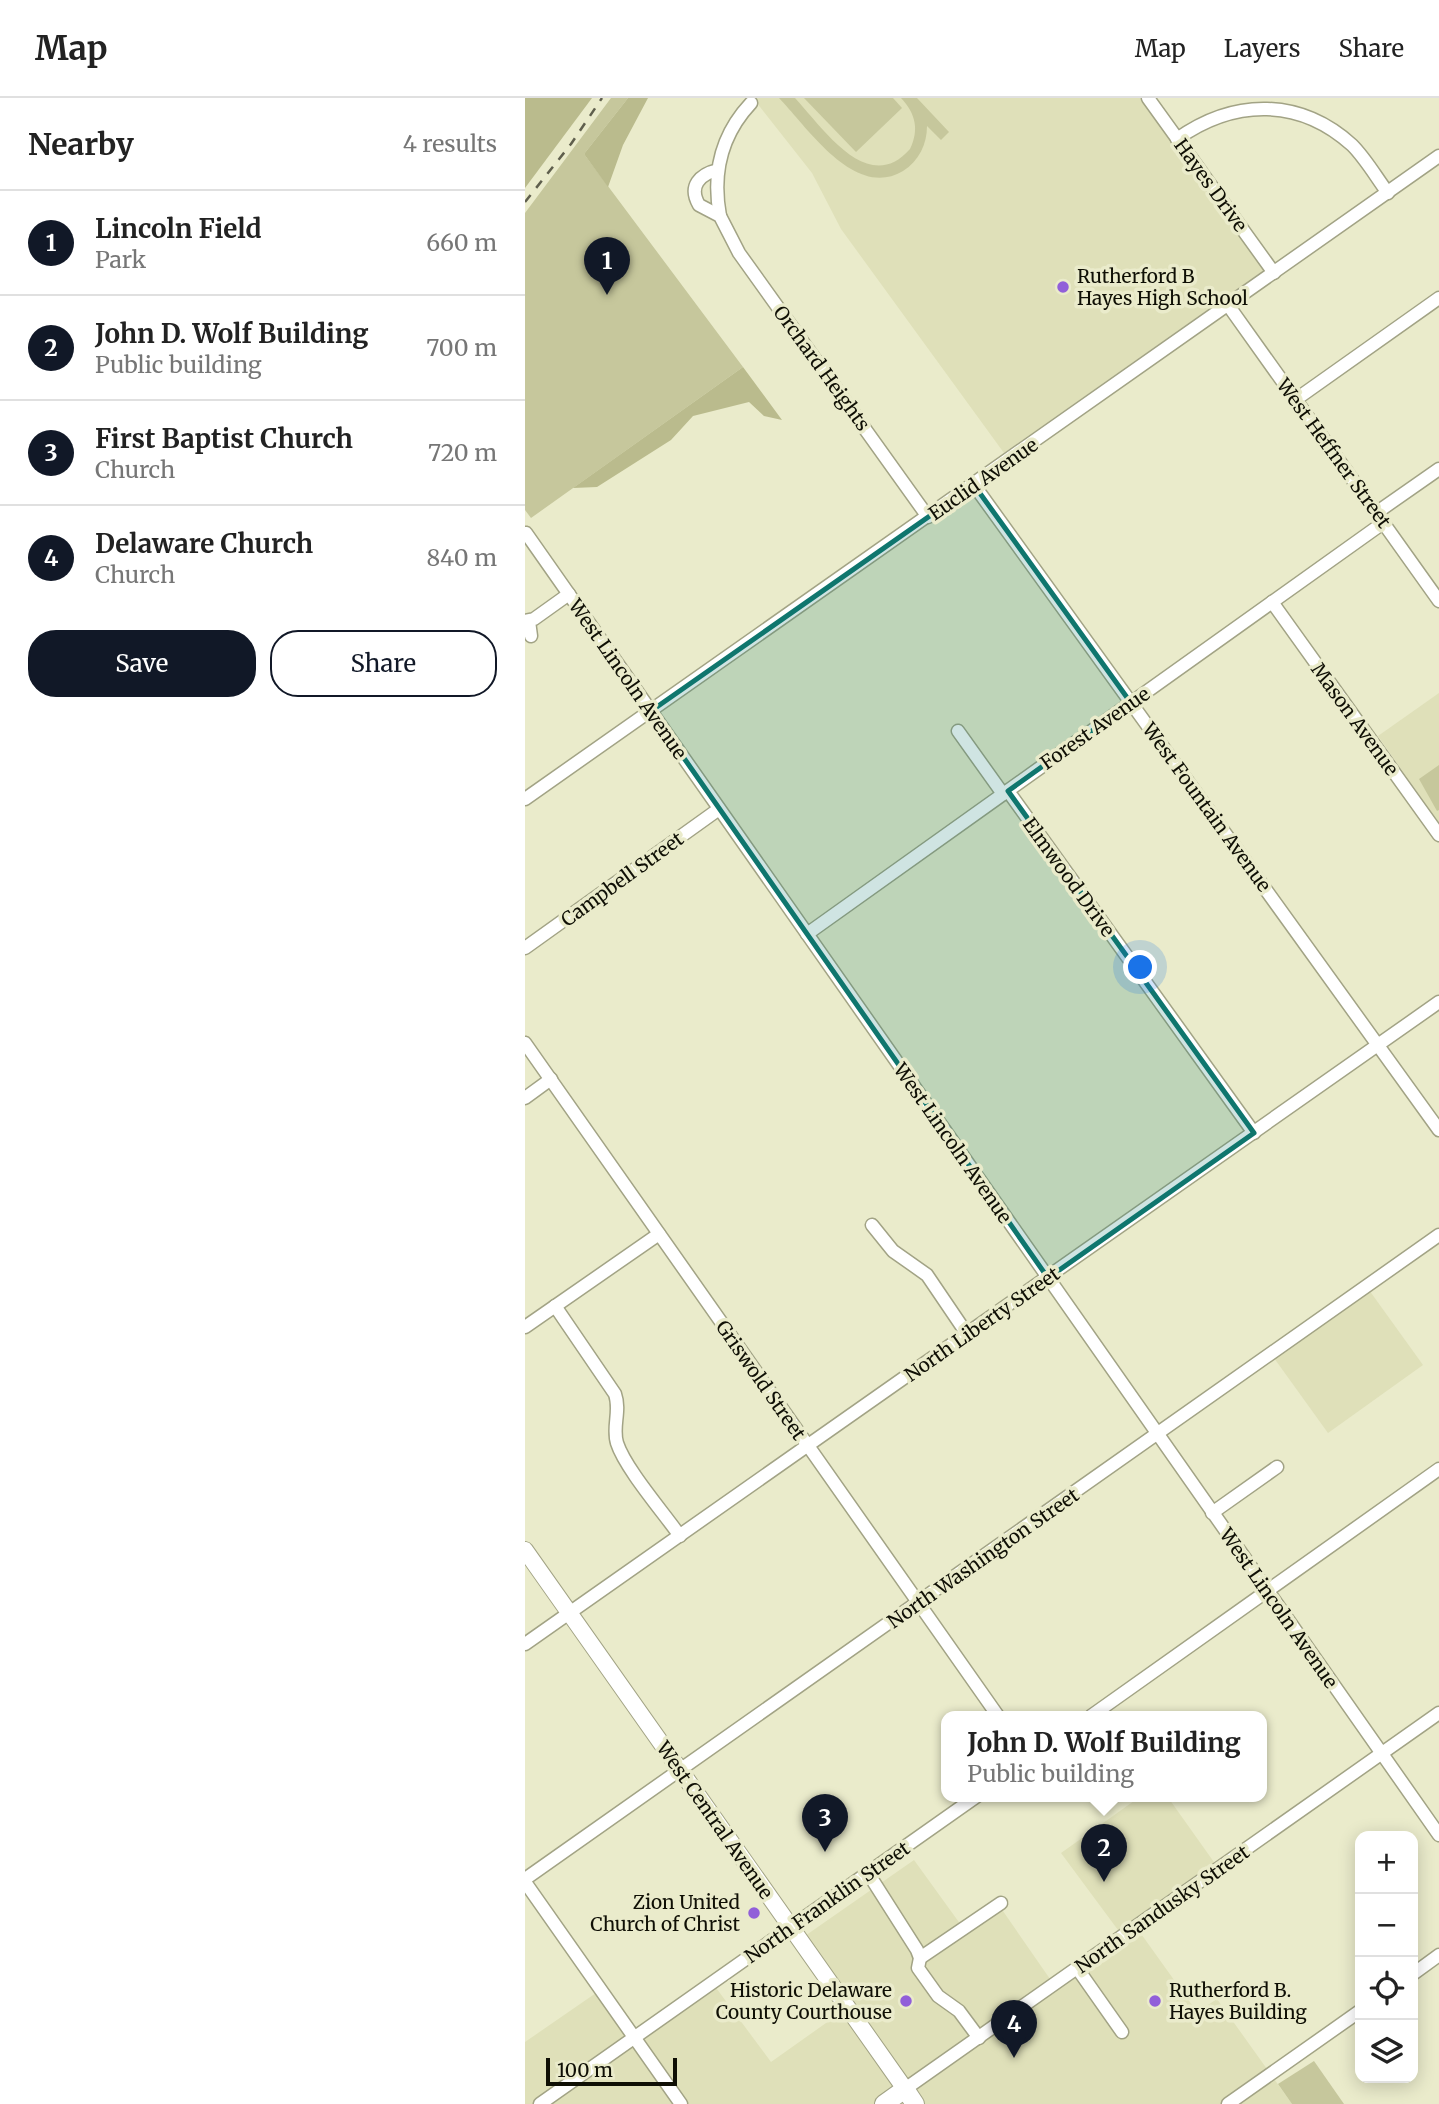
<!DOCTYPE html>
<meta charset="utf-8">
<style>
:root{--surface:#fff;--page:#f2f2f2;--text:#222;--muted:#767676;--line:#e0e0e0;--accent:#111827}
body{margin:0;font-family:Merriweather,serif;background:var(--page);color:var(--text)}
.controls{position:absolute;right:21px;bottom:21px;display:grid;overflow:hidden;border-radius:14px;box-shadow:0 4px 18px #0003}
.controls button{width:63px;height:63px;display:grid;place-items:center;padding:0;border:0;border-bottom:2px solid var(--line);background:var(--surface);color:var(--text);font:35px sans-serif}
.scale{position:absolute;left:21px;bottom:18px;width:131px;box-sizing:border-box;padding-left:7px;border:4px solid #0f0f05;border-top:0;font-size:19px;line-height:24px;white-space:nowrap;color:#0f0f05;-webkit-text-stroke:5px #eaebcb;paint-order:stroke}
.you{position:absolute;left:616px;top:870px;width:24px;height:24px;margin:-18px;border:5px solid #fff;border-radius:50%;background:#1a73e8;box-shadow:0 0 0 10px #1a73e833}
.badge{display:grid;place-items:center;width:46px;height:46px;border-radius:50%;background:var(--accent);color:#fff;font-size:23px;font-weight:700}
.pin{position:absolute;translate:-50% -58px;filter:drop-shadow(0 2px 4px #0008)}
.pin::after{content:'';position:absolute;top:37px;width:24px;height:21px;background:inherit;clip-path:polygon(0 0,100% 0,50% 100%)}
.popup{position:absolute;left:416px;top:1613px;width:326px;height:91px;box-sizing:border-box;display:grid;place-content:center;border-radius:14px;background:var(--surface);filter:drop-shadow(0 2px 5px #0005);font-size:23px;white-space:nowrap;color:var(--muted)}
.popup b{font-size:26px;color:var(--text)}
.popup::after{content:'';position:absolute;left:50%;top:100%;margin-left:-14px;border:14px solid transparent;border-top-color:var(--surface)}
.list{margin:0;padding:0;list-style:none}
h2{display:flex;justify-content:space-between;align-items:center;height:91px;margin:0;padding:0 28px;font-size:30px}
h2 small{font-size:23px;font-weight:400;color:var(--muted)}
.list li{display:grid;grid-template-columns:46px 1fr auto;gap:21px;align-items:center;box-sizing:border-box;height:105px;padding:0 28px;border-top:2px solid var(--line)}
.list b{display:block;font-size:26px;white-space:nowrap}
.list p{margin:0;font-size:23px;white-space:nowrap;color:var(--muted)}
.list em{font-size:23px;font-style:normal;color:var(--muted)}
.actions{display:flex;gap:14px;padding:21px 28px}
.actions a{flex:1;padding:16px 0;border:2px solid var(--accent);border-radius:28px;text-align:center;font-size:24px;color:var(--accent)}
.actions .main{background:var(--accent);color:#fff}
.icon{flex:none;width:38px;height:38px;fill:none;stroke:currentColor;stroke-width:2;stroke-linecap:round;stroke-linejoin:round}
.map{position:relative;flex:none;width:914px;height:2006px;overflow:hidden}
header{display:flex;align-items:center;gap:42px;box-sizing:border-box;height:98px;padding:0 35px;background:var(--surface);border-bottom:2px solid var(--line)}
header strong{font-size:33px}
nav{display:flex;gap:38px;margin-inline-start:auto;font-size:24px}
main{display:flex}
aside{flex:1;background:var(--surface)}
.map>svg:first-child{display:block}
.built{fill:#dfe0b9}
.green{fill:#c6c79c}
.forest{fill:#babb8d}
.lines{fill:none;stroke-linecap:round;stroke-linejoin:round}
.minor-casing{stroke:#a2a385;stroke-width:15}
.major-casing{stroke:#a2a385;stroke-width:18}
.highway-casing{stroke:#a2a385;stroke-width:20}
.minor{stroke:#fff;stroke-width:12}
.major{stroke:#fff;stroke-width:16}
.highway{stroke:#fff;stroke-width:18}
.rail{stroke:#5f5f4d;stroke-width:2.5;stroke-dasharray:9 9;stroke-linecap:butt}
.marked{fill:#0f766e;fill-opacity:0.2;stroke:#0f766e;stroke-width:5;stroke-linejoin:round}
.poi-dot{fill:#915fd9;stroke:#eaebcb;stroke-width:2.5}
.labels{text-anchor:middle;dominant-baseline:central;stroke-width:7;stroke-linejoin:round;paint-order:stroke}
.street-label{font-size:19px;fill:#0f0f05;stroke:#eaebcb}
.poi-label{font-size:19px;fill:#0f0f05;stroke:#eaebcb;text-anchor:start}
</style>
<header>
<strong>Map</strong>
<nav><a>Map</a><a>Layers</a><a>Share</a></nav>
</header>
<main>
<aside>
<h2>Nearby<small>4 results</small></h2>
<ul class="list">
<li><span class="badge">1</span><div><b>Lincoln Field</b><p>Park</p></div><em>660 m</em></li>
<li><span class="badge">2</span><div><b>John D. Wolf Building</b><p>Public building</p></div><em>700 m</em></li>
<li><span class="badge">3</span><div><b>First Baptist Church</b><p>Church</p></div><em>720 m</em></li>
<li><span class="badge">4</span><div><b>Delaware Church</b><p>Church</p></div><em>840 m</em></li>
</ul>
<div class="actions"><a class="main">Save</a><a>Share</a></div>
</aside>
<div class="map">
<svg width="914" height="2006" viewBox="0 0 914 2006">
<rect width="100%" height="100%" fill="#eaebcb"/>
<g class="built">
<path d="M228,0H615L739,172L479,355L316,131L287,75Z"/>
<path d="M914,595V725L853,638Z"/>
<path d="M844,1192L898,1267L803,1335L749,1260Z"/>
<path d="M616,1698H642L696,1774L614,1833L672,1914L692,1901L767,2006H0V1944L71,1895L103,1942L186,1883L246,1964L325,1908L277,1840L389,1762L436,1827L471,1803L525,1881L593,1832L536,1755Z"/>
</g>
<g class="green">
<path d="M86,0H103L59,56L218,269L6,420L0,412V115Z"/>
<path d="M254,0H270C298,30 343,99 385,51C394,32 391,16 376,0H392L424,34L416,42L402,28C402,46 394,63 378,73C330,102 283,30 254,0Z"/>
<path d="M279,0H368L377,10L331,54Z"/>
<path d="M914,667V712L912,713L894,681Z"/>
<path d="M789,1963L819,2006H767L753,1986Z"/>
</g>
<g class="forest">
<path d="M0,0H67L0,90Z"/>
<path d="M103,0H123L98,47L83,89L59,56Z"/>
<path d="M218,269L257,322L239,318L224,304L168,318L146,342L72,389L48,390Z"/>
</g>
<g class="lines">
<g class="minor-casing">
<g id="minor">
<path d="M623,0L749,175"/>
<path d="M652,41C710,0 775,0 827,47C841,61 851,79 863,95"/>
<path d="M193,72C175,76 163,88 174,107L195,118L214,155L403,419"/>
<path d="M195,118C187,75 196,37 226,5"/>
<path d="M703,207L914,503"/>
<path d="M770,302L914,200"/>
<path d="M449,387L914,1032"/>
<path d="M851,415L914,371"/>
<path d="M1,435L914,1737"/>
<path d="M747,504L914,737"/>
<path d="M0,523L9,521L44,496"/>
<path d="M4,523L6,538"/>
<path d="M433,633L478,696"/>
<path d="M483,693L729,1035"/>
<path d="M0,701L914,58"/>
<path d="M282,836L858,425"/>
<path d="M0,850L194,711"/>
<path d="M0,945L473,1618"/>
<path d="M0,1000L26,981"/>
<path d="M347,1127L368,1153L402,1177L442,1236"/>
<path d="M30,1208L90,1296C96,1313 87,1329 92,1345C100,1370 138,1414 155,1438"/>
<path d="M0,1229L134,1136"/>
<path d="M687,1415L752,1369"/>
<path d="M0,1546L914,904"/>
<path d="M566,1618L914,1371"/>
<path d="M343,1775L392,1852L395,1860L393,1870L413,1898L434,1913L454,1940"/>
<path d="M0,1781L914,1137"/>
<path d="M0,1784L156,2006"/>
<path d="M395,1860L476,1805"/>
<path d="M552,1870L597,1934"/>
<path d="M888,1876L914,1857"/>
<path d="M380,1991L914,1615"/>
<path d="M15,2006L452,1698"/>
<path d="M703,2006L835,1913"/>
</g>
</g>
<g class="major-casing">
<path id="major" d="M0,1452L380,1991"/>
</g>
<g class="highway-casing">
<path id="highway" d="M359,2006L380,1991L390,2006"/>
</g>
<use href="#minor" class="minor"/>
<use href="#major" class="major"/>
<use href="#highway" class="highway"/>
<path class="rail" d="M0,104L46,46L77,0"/>
</g>
<path class="marked" d="M449,387L606,605L483,693L729,1035L523,1180L126,613Z"/>
<g class="poi-dot">
<circle cx="538" cy="189" r="7"/>
<circle cx="229" cy="1815" r="7"/>
<circle cx="381" cy="1903" r="7"/>
<circle cx="630" cy="1903" r="7"/>
</g>
<g class="labels">
<g class="street-label">
<text transform="translate(686 87) rotate(54)">Hayes Drive</text>
<text transform="translate(297 270) rotate(54)">Orchard Heights</text>
<text transform="translate(809 355) rotate(54)">West Heffner Street</text>
<text transform="translate(458 381) rotate(-35)">Euclid Avenue</text>
<text transform="translate(103 581) rotate(55)">West Lincoln Avenue</text>
<text transform="translate(830 621) rotate(54)">Mason Avenue</text>
<text transform="translate(570 630) rotate(-35)">Forest Avenue</text>
<text transform="translate(682 709) rotate(54)">West Fountain Avenue</text>
<text transform="translate(544 779) rotate(54)">Elmwood Drive</text>
<text transform="translate(97 781) rotate(-36)">Campbell Street</text>
<text transform="translate(428 1045) rotate(55)">West Lincoln Avenue</text>
<text transform="translate(457 1226) rotate(-35)">North Liberty Street</text>
<text transform="translate(236 1282) rotate(55)">Griswold Street</text>
<text transform="translate(458 1460) rotate(-35)">North Washington Street</text>
<text transform="translate(754 1510) rotate(55)">West Lincoln Avenue</text>
<text transform="translate(190 1722) rotate(55)">West Central Avenue</text>
<text transform="translate(302 1804) rotate(-35)">North Franklin Street</text>
<text transform="translate(637 1811) rotate(-35)">North Sandusky Street</text>
</g>
<g class="poi-label">
<text x="552" y="178">Rutherford B<tspan x="552" dy="22">Hayes High School</tspan></text>
<text x="215" y="1804" text-anchor="end">Zion United<tspan x="215" dy="22">Church of Christ</tspan></text>
<text x="367" y="1892" text-anchor="end">Historic Delaware<tspan x="367" dy="22">County Courthouse</tspan></text>
<text x="644" y="1892">Rutherford B.<tspan x="644" dy="22">Hayes Building</tspan></text>
</g>
</g>
</svg>
<div class="controls">
<button>+</button>
<button>−</button>
<button><svg class="icon" aria-label="locate" viewBox="0 0 24 24"><circle cx="12" cy="12" r="6"/><path d="M12 2v4M12 18v4M2 12h4M18 12h4"/></svg></button>
<button><svg class="icon" aria-label="layers" viewBox="0 0 24 24"><path d="M12 4l9 5-9 5-9-5zM3 14l9 5 9-5"/></svg></button>
</div>
<div class="scale">100 m</div>
<div class="you"></div>
<div class="pin badge" style="left:82px;top:197px">1</div>
<div class="pin badge" style="left:579px;top:1784px">2</div>
<div class="popup"><b>John D. Wolf Building</b>Public building</div>
<div class="pin badge" style="left:300px;top:1754px">3</div>
<div class="pin badge" style="left:489px;top:1960px">4</div>
</div>
</main>
